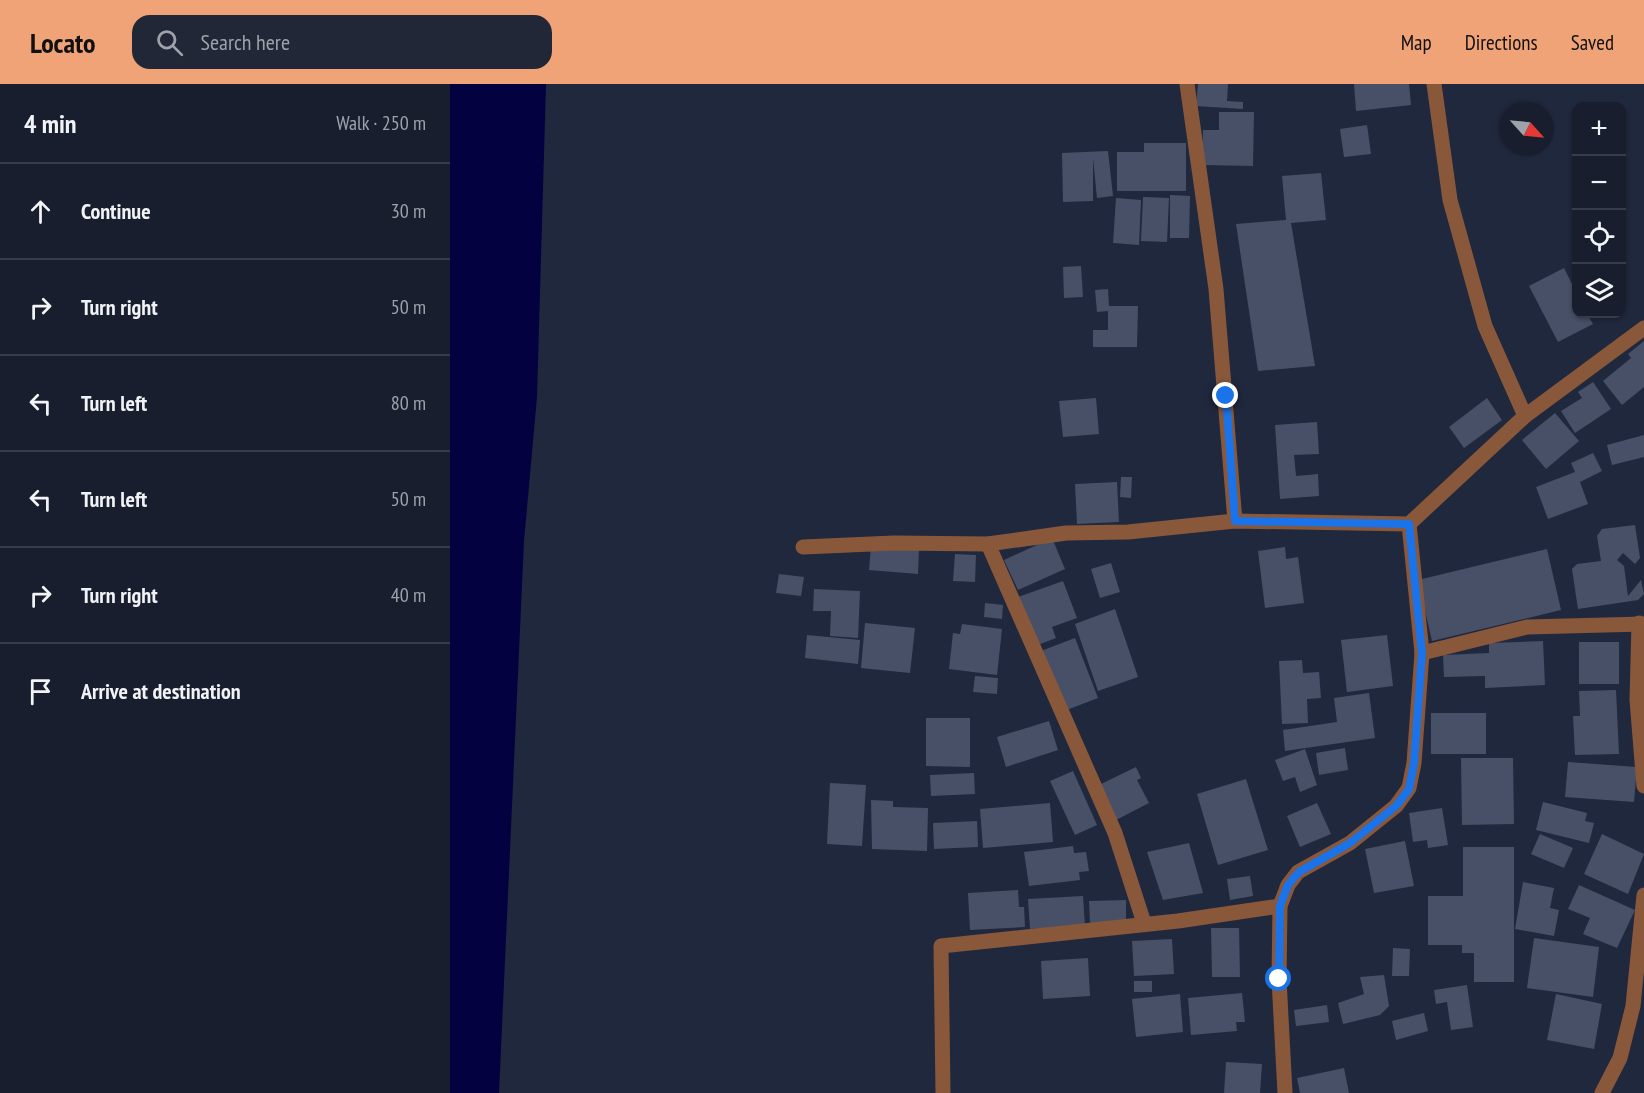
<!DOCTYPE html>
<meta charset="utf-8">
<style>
:root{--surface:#181e2e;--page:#212736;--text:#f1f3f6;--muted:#9fa2aa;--line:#363c4a;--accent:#efa377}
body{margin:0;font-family:"PT Sans Narrow",sans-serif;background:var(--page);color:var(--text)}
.controls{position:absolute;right:18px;top:18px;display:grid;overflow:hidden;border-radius:12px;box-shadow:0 2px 4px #0004}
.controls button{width:54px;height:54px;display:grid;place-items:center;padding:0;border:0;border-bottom:2px solid var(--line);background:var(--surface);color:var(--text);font:30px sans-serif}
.compass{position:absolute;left:1050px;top:18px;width:54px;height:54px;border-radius:50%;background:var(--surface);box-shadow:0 2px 4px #0004;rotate:117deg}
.stop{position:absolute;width:18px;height:18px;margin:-14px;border:4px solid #1a73e8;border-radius:50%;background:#fff}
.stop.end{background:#1a73e8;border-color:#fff;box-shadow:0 2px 6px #0008}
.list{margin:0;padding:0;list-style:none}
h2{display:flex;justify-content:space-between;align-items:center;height:78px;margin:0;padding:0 24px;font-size:26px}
h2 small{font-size:20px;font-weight:400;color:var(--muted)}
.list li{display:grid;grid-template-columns:39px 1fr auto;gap:18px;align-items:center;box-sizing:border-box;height:96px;padding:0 24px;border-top:2px solid var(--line)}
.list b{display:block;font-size:22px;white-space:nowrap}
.list em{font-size:20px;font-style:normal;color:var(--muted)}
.icon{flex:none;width:33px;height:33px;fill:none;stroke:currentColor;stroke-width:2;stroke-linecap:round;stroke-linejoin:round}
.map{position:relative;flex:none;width:1194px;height:1009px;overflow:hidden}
header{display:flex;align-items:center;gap:36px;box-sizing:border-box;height:84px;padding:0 30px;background:var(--accent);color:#111}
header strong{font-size:28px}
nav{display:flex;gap:33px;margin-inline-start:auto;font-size:21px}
.search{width:420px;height:54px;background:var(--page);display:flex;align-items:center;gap:15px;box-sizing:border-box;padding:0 21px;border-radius:18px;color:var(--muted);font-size:22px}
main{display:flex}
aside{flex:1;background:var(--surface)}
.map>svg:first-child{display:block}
.water{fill:#030140}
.building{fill:#475067}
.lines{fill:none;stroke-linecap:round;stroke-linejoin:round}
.minor{stroke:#89583b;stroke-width:15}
.route{stroke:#1a73e8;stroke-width:8}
</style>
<header>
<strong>Locato</strong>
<div class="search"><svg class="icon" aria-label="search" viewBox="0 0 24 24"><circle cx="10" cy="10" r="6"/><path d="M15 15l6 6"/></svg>Search here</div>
<nav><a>Map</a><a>Directions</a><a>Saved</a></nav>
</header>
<main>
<aside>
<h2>4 min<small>Walk · 250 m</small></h2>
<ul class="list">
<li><svg class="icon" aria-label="ahead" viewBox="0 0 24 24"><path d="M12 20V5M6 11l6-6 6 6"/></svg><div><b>Continue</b></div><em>30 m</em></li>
<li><svg class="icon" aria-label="right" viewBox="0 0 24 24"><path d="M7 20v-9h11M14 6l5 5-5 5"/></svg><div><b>Turn right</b></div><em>50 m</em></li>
<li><svg class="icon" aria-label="left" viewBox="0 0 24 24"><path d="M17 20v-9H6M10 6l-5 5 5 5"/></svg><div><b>Turn left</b></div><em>80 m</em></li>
<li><svg class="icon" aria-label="left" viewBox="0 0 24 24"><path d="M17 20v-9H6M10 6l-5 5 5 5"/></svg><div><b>Turn left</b></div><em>50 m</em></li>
<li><svg class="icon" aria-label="right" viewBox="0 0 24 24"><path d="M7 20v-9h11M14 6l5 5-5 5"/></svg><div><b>Turn right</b></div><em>40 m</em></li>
<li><svg class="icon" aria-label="arrive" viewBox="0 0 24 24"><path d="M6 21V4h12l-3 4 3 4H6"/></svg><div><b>Arrive at destination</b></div></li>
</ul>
</aside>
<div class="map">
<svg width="1194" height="1009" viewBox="0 0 1194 1009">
<rect width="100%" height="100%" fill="#20283d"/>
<path class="water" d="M0,0H96L87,313L74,457L49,1009H0Z"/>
<g class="building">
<path d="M748,0H778L777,17L793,18V25L746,22Z"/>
<path d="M904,0H959L961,21L906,27Z"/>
<path d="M769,28H804L803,82L752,81L753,46H769Z"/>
<path d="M917,41L921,70L894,73L890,45Z"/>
<path d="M694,59H736V107H667V68H694Z"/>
<path d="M658,67L663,112L647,114L643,74V117L613,118L612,69Z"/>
<path d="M871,89L876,136L841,139L865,282L808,287L786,140L836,136L832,92Z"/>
<path d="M720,111L740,112L739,154H720Z"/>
<path d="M693,113L719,114L717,158L691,157Z"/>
<path d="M666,114L691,116L689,161L663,159Z"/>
<path d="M631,182L633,213L614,214L613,183Z"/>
<path d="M1114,184L1126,208V230H1137L1143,240L1108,258L1079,202Z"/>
<path d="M658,205L659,222H688L687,263H643V246H658V227L647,228L645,206Z"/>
<path d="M1194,257V303L1172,321L1153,297L1181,274L1178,270Z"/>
<path d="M1143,298L1161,325L1125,349L1111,327L1132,314L1128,308Z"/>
<path d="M646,314L649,350L613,353L609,317Z"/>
<path d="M1037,314L1052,336L1014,364L999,343Z"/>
<path d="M1105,329L1129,357L1096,385L1072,356Z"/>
<path d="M867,338L869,370L844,371L846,392L868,390L869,412L830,415L825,341Z"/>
<path d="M1194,351V373L1162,381L1157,361Z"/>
<path d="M1143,369L1152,387L1130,398L1138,420L1098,435L1086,403L1125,388L1121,379Z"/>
<path d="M671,393H682L681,414L670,413Z"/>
<path d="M667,398L669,438L627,440L625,400Z"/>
<path d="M1185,441L1190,474L1185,480L1173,469L1167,476L1174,482L1178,512L1191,496L1194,510L1188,516L1128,525L1122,485L1127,480L1151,477L1147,452L1152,445Z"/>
<path d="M602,454L615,485L568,506L554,476Z"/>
<path d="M421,462L469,466L468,490L419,486Z"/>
<path d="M835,463L836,475L848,473L854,519L815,524L808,467Z"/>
<path d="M1097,465L1111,526L982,557L968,496Z"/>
<path d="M505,470L526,471L525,498L503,497Z"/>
<path d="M661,479L670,508L650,514L641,485Z"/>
<path d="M329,490L354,493L351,512L326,509Z"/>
<path d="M613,497L627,534L602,543L606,554L585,562L568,513Z"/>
<path d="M364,505L410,507L408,554L380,552L381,527H363Z"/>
<path d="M535,519L553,521L552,535L534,533Z"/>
<path d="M665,525L688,593L648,607L625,540Z"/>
<path d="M415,539L465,544L460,589L411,584Z"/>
<path d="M512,540L552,545L547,591L499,585L503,549L510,550Z"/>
<path d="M357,551L410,556L408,580L355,574Z"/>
<path d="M937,551L943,602L897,608L891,556Z"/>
<path d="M625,554L648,614L614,627L591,567Z"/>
<path d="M1093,557L1095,601L1035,604V592L994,593L993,571L1039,569V559Z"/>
<rect x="1129" y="558" width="40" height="42"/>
<path d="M852,576L853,589L869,588L871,614L857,615L858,639L832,640L829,577Z"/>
<path d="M525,592L548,594L547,610L523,608Z"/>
<path d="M1166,606L1169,670L1125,671L1123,632H1130L1129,607Z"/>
<path d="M919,609L925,654L835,667L833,646L887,638L884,614Z"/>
<rect x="981" y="629" width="55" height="41"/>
<path d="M476,634H520V683L476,682Z"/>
<path d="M599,637L608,666L556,683L547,653Z"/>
<path d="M895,664L898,686L869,691L866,669Z"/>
<path d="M855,665L867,701L850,708L845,693L833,697L825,676Z"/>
<path d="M1011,674H1063L1064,740L1012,741Z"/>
<path d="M1118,678L1187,683L1184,718L1115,713Z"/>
<path d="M686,683L691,694L687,696L699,719L666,736L649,701Z"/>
<path d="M623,687L647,741L625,751L600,697Z"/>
<path d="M524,689L525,710L481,712L480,691Z"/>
<path d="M796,695L818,766L768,781L747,710Z"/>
<path d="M380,699L416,701L412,762L377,760Z"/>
<path d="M421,716L443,717V723L478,724L477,767L422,765Z"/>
<path d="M1093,718L1137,729L1135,737L1144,739L1139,759L1086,746Z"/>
<path d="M600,719L603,758L533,764L530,725Z"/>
<path d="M867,719L881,750L850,763L837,732Z"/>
<path d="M992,724L998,761L978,764L977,756L963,758L959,729Z"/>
<path d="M527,737L528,763L484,765L483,739Z"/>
<path d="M1090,750L1123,764L1114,784L1081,770Z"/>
<path d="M1152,750L1194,770L1178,810L1134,790Z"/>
<path d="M955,757L964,802L924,809L915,765Z"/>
<path d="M739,759L753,809L713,816L697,768Z"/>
<path d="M623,762L624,769L636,768L639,787L629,788L630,796L579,802L574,768Z"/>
<path d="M1013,763H1064V898H1024V869H1012V861H978V812H1013Z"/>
<path d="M800,792L803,812L780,816L777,795Z"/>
<path d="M1073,798L1104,804L1100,824L1109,826L1104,852L1065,845Z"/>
<path d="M1129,801L1185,826L1167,864L1133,850L1140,834L1118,825Z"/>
<path d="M568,806L569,823H574L575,843L520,846L518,809Z"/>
<path d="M633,812L635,842L580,845L578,815Z"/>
<path d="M676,816V838L640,839L639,817Z"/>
<path d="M761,844H789L790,893H762Z"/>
<path d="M1084,854L1149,863L1143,913L1077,904Z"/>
<path d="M722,855L724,890L684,892L682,857Z"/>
<path d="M943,864L960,865L959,892H942Z"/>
<path d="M638,874L640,912L593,915L591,877Z"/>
<path d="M934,891L939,922L930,931L893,940L888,919L914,910L910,893Z"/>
<rect x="684" y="897" width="18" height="11"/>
<path d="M1017,901L1023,943L1001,946L997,918L986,920L984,906Z"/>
<path d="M792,909L795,938H786L787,947L741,951L738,914Z"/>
<path d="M730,910L733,948L686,953L682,915Z"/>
<path d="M1106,910L1152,920L1144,965L1097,956Z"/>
<path d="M877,921L879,938L846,942L844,926Z"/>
<path d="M974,929L978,947L946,956L942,937Z"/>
<path d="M776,978L812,980L810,1009H774Z"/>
<path d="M894,984L899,1009H850L847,994Z"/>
</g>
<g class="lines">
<g class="minor">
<path d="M737,0L766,205L785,437"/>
<path d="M984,0L1000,116L1035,242L1075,332"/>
<path d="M959,440L972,569"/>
<path d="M538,460L665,749L694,839"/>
<path d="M353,463L444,459L538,460L616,449L678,448L785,437L959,440L1075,332L1194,244"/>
<path d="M1189,539L1187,616L1194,702"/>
<path d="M493,1009L491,862L728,837L830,822"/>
<path d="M835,1009L829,895L830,822L838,801L848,788L900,759L946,722L959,704L964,679L972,569L1077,543L1194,540"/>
<path d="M1152,1009L1170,974L1183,922L1194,811"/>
</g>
</g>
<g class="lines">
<path class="route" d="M776,312L785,437L959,440L972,569L964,679L959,705L946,722L900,759L849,788L838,801L830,822L829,895"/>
</g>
</svg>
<div class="controls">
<button>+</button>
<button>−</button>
<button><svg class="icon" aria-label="locate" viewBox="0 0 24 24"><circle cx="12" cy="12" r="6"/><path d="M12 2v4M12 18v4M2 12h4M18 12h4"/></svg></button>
<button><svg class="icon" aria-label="layers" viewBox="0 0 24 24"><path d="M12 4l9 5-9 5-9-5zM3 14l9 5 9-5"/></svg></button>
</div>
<svg class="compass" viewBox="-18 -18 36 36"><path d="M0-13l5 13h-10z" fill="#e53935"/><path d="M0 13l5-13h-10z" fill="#9fa2aa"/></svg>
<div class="stop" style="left:829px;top:895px"></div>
<div class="stop end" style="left:776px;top:312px"></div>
</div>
</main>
